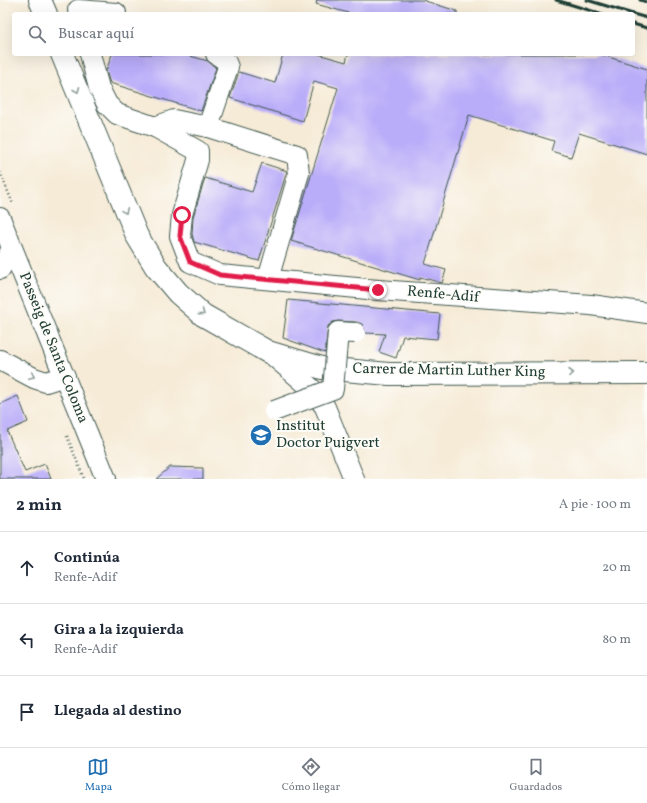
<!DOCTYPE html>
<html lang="es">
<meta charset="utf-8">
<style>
:root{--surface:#fff;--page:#f6f6f7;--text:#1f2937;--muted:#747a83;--line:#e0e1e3;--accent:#1f6fb2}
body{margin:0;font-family:Vollkorn,serif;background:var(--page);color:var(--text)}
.stop{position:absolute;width:12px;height:12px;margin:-9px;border:3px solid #e11d48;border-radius:50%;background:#fff}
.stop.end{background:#e11d48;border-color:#fff;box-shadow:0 1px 4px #0008}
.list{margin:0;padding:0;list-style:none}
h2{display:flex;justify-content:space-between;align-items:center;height:52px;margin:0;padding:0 16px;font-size:17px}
h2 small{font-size:13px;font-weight:400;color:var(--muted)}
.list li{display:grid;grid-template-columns:26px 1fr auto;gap:12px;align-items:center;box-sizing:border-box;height:72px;padding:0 16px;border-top:1px solid var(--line)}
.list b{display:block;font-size:15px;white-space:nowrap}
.list p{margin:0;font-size:13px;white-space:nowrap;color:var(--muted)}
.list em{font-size:13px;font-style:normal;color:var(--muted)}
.icon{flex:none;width:22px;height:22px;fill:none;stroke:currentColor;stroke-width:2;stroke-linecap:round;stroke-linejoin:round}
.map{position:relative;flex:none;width:647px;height:479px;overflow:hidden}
.search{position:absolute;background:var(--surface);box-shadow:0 4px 16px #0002;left:12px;right:12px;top:12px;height:44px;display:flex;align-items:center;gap:10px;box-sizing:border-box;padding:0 14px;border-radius:4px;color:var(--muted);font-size:15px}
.sheet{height:268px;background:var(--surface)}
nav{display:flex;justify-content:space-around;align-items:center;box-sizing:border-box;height:56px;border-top:1px solid var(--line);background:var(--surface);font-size:11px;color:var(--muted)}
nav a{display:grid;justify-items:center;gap:2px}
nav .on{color:var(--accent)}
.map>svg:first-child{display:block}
.building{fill:#b9acf9}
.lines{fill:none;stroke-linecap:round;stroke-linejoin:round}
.minor-casing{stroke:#3f574c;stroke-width:22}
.major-casing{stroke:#3f574c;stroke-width:24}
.path{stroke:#3f574c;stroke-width:2.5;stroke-dasharray:1 3;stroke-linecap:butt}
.minor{stroke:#fff;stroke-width:20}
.major{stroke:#fff;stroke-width:22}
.rail{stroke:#1f3d34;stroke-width:3}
.minor-bridge-casing{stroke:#3f574c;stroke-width:22;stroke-linecap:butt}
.minor-bridge{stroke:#fff;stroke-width:20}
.oneway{stroke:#8f9e9a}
.route{stroke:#e11d48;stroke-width:5}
.labels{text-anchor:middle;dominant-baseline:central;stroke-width:4;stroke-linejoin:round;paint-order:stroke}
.street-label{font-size:15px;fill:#1f3d34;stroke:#fdfcf7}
.poi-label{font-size:15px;fill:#1f3d34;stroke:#fdfcf7;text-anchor:start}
</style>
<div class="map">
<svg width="647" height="479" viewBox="0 0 647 479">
<rect width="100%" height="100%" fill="#fdfcf7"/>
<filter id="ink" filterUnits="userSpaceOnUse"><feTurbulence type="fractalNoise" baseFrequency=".025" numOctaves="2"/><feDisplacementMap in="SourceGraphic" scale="8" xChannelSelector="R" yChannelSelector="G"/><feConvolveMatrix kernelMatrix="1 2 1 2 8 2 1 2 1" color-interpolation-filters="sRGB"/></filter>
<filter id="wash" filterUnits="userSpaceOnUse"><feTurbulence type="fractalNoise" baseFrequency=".012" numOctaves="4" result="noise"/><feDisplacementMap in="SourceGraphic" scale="16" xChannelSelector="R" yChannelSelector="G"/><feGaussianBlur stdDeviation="0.9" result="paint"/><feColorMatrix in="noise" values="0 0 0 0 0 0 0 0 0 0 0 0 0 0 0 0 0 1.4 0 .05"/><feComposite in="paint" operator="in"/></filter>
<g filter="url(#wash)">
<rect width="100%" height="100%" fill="#f6ebd7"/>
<g id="blocks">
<g class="building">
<path d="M317,0H422L457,11V14H352L316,4Z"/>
<path d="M112,54H183L208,61L216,68L201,111L110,83L106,71Z"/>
<path d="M283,54H318L346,62L348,54H599L647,69V154L579,133L571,157L551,151L554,141L469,115L425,264L446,270L442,283L420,277V280L291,241L338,88L314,81L303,121L230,98L239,72L275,83Z"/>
<path d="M262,163L287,171L259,261L194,242L192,234L193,217L205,178L252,192Z"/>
<path d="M288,300L440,314L437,339L403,336L396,358L379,352L385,334L366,333L362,324L356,322L338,321L333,322L328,326L325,353L283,338Z"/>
<path d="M18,396L28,422L7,431L25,472L45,464L51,479H0V404Z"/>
<path d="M170,467L203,468V479H156Z"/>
</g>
</g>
</g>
<g filter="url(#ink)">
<use href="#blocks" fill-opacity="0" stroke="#3f574c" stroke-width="1"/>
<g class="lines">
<g class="minor-casing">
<g id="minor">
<path d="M78,10L116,13"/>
<path d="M90,54L99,88L107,104L117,114L155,127L198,151V160L182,215L180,236L190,262L220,275L378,290L591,305L647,313"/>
<path d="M155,127L174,120L208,127L297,155L299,173L268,279"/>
<path d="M208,127L228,67L225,60L216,54"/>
<path d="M0,218L106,479"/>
<path d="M0,269L12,249"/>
<path d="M270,353L312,389L325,407L354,479"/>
<path d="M0,360L34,378L46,382L65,376"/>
</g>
</g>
<g class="major-casing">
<g id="major">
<path d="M40,0L46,14"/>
<path d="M62,54L137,236L156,267L178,293L203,315L268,352L322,368L389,374L647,373"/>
</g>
</g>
<g class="path">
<path d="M0,172L13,204"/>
<path d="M67,436L84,479"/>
</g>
<use href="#minor" class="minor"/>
<use href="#major" class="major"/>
<g class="rail">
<path d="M556,0L602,14"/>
<path d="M587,0L633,14"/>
<path d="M640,0L647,2"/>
<path d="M633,14L647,18"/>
<path d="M633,24L647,28"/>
</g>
<g class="minor-bridge-casing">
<path id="minor-bridge" d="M274,411L333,389L338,332L355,333"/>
</g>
<use href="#minor-bridge" class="minor-bridge"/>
</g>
<defs><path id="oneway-chevron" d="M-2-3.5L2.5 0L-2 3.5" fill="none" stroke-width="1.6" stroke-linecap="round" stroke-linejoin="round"/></defs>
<g class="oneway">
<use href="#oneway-chevron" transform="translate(77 90) rotate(68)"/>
<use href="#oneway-chevron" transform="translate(125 211) rotate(66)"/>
<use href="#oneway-chevron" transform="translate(202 313) rotate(37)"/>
<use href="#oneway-chevron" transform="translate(571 373)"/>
<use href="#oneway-chevron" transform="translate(32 376) rotate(25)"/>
</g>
</g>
<g class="lines" filter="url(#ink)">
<path class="route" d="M182,215L180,236L190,262L220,275L378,290"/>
</g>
<defs>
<g id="school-disc" transform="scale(1.15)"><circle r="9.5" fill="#1f6fb2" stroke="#fdfcf7"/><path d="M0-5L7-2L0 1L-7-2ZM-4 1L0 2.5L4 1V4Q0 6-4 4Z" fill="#fff"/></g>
</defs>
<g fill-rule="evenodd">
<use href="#school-disc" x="261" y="435"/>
</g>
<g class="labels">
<g class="street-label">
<text transform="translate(443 295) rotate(5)">Renfe-Adif</text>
<text transform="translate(53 348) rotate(68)">Passeig de Santa Coloma</text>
<text transform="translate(449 371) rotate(1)">Carrer de Martin Luther King</text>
</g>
<g class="poi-label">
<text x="276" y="426">Institut<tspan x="276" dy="17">Doctor Puigvert</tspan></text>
</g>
</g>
</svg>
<div class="stop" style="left:182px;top:215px"></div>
<div class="stop end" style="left:378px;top:290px"></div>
<div class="search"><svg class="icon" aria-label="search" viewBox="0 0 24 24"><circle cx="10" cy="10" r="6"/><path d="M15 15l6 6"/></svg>Buscar aquí</div>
</div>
<section class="sheet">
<h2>2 min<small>A pie · 100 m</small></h2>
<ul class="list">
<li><svg class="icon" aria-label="ahead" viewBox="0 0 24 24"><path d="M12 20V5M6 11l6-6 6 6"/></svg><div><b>Continúa</b><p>Renfe-Adif</p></div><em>20 m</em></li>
<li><svg class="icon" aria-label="left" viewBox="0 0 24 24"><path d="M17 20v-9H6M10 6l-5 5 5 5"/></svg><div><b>Gira a la izquierda</b><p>Renfe-Adif</p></div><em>80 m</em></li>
<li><svg class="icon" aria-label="arrive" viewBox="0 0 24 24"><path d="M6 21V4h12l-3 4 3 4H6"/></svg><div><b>Llegada al destino</b></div></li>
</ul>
</section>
<nav>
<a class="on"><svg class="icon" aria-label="map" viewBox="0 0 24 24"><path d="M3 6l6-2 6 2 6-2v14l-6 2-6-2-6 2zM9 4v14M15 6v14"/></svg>Mapa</a>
<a><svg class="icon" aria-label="directions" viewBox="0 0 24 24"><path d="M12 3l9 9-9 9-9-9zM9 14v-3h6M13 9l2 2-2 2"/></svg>Cómo llegar</a>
<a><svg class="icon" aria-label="saved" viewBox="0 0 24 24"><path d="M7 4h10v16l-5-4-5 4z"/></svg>Guardados</a>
</nav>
